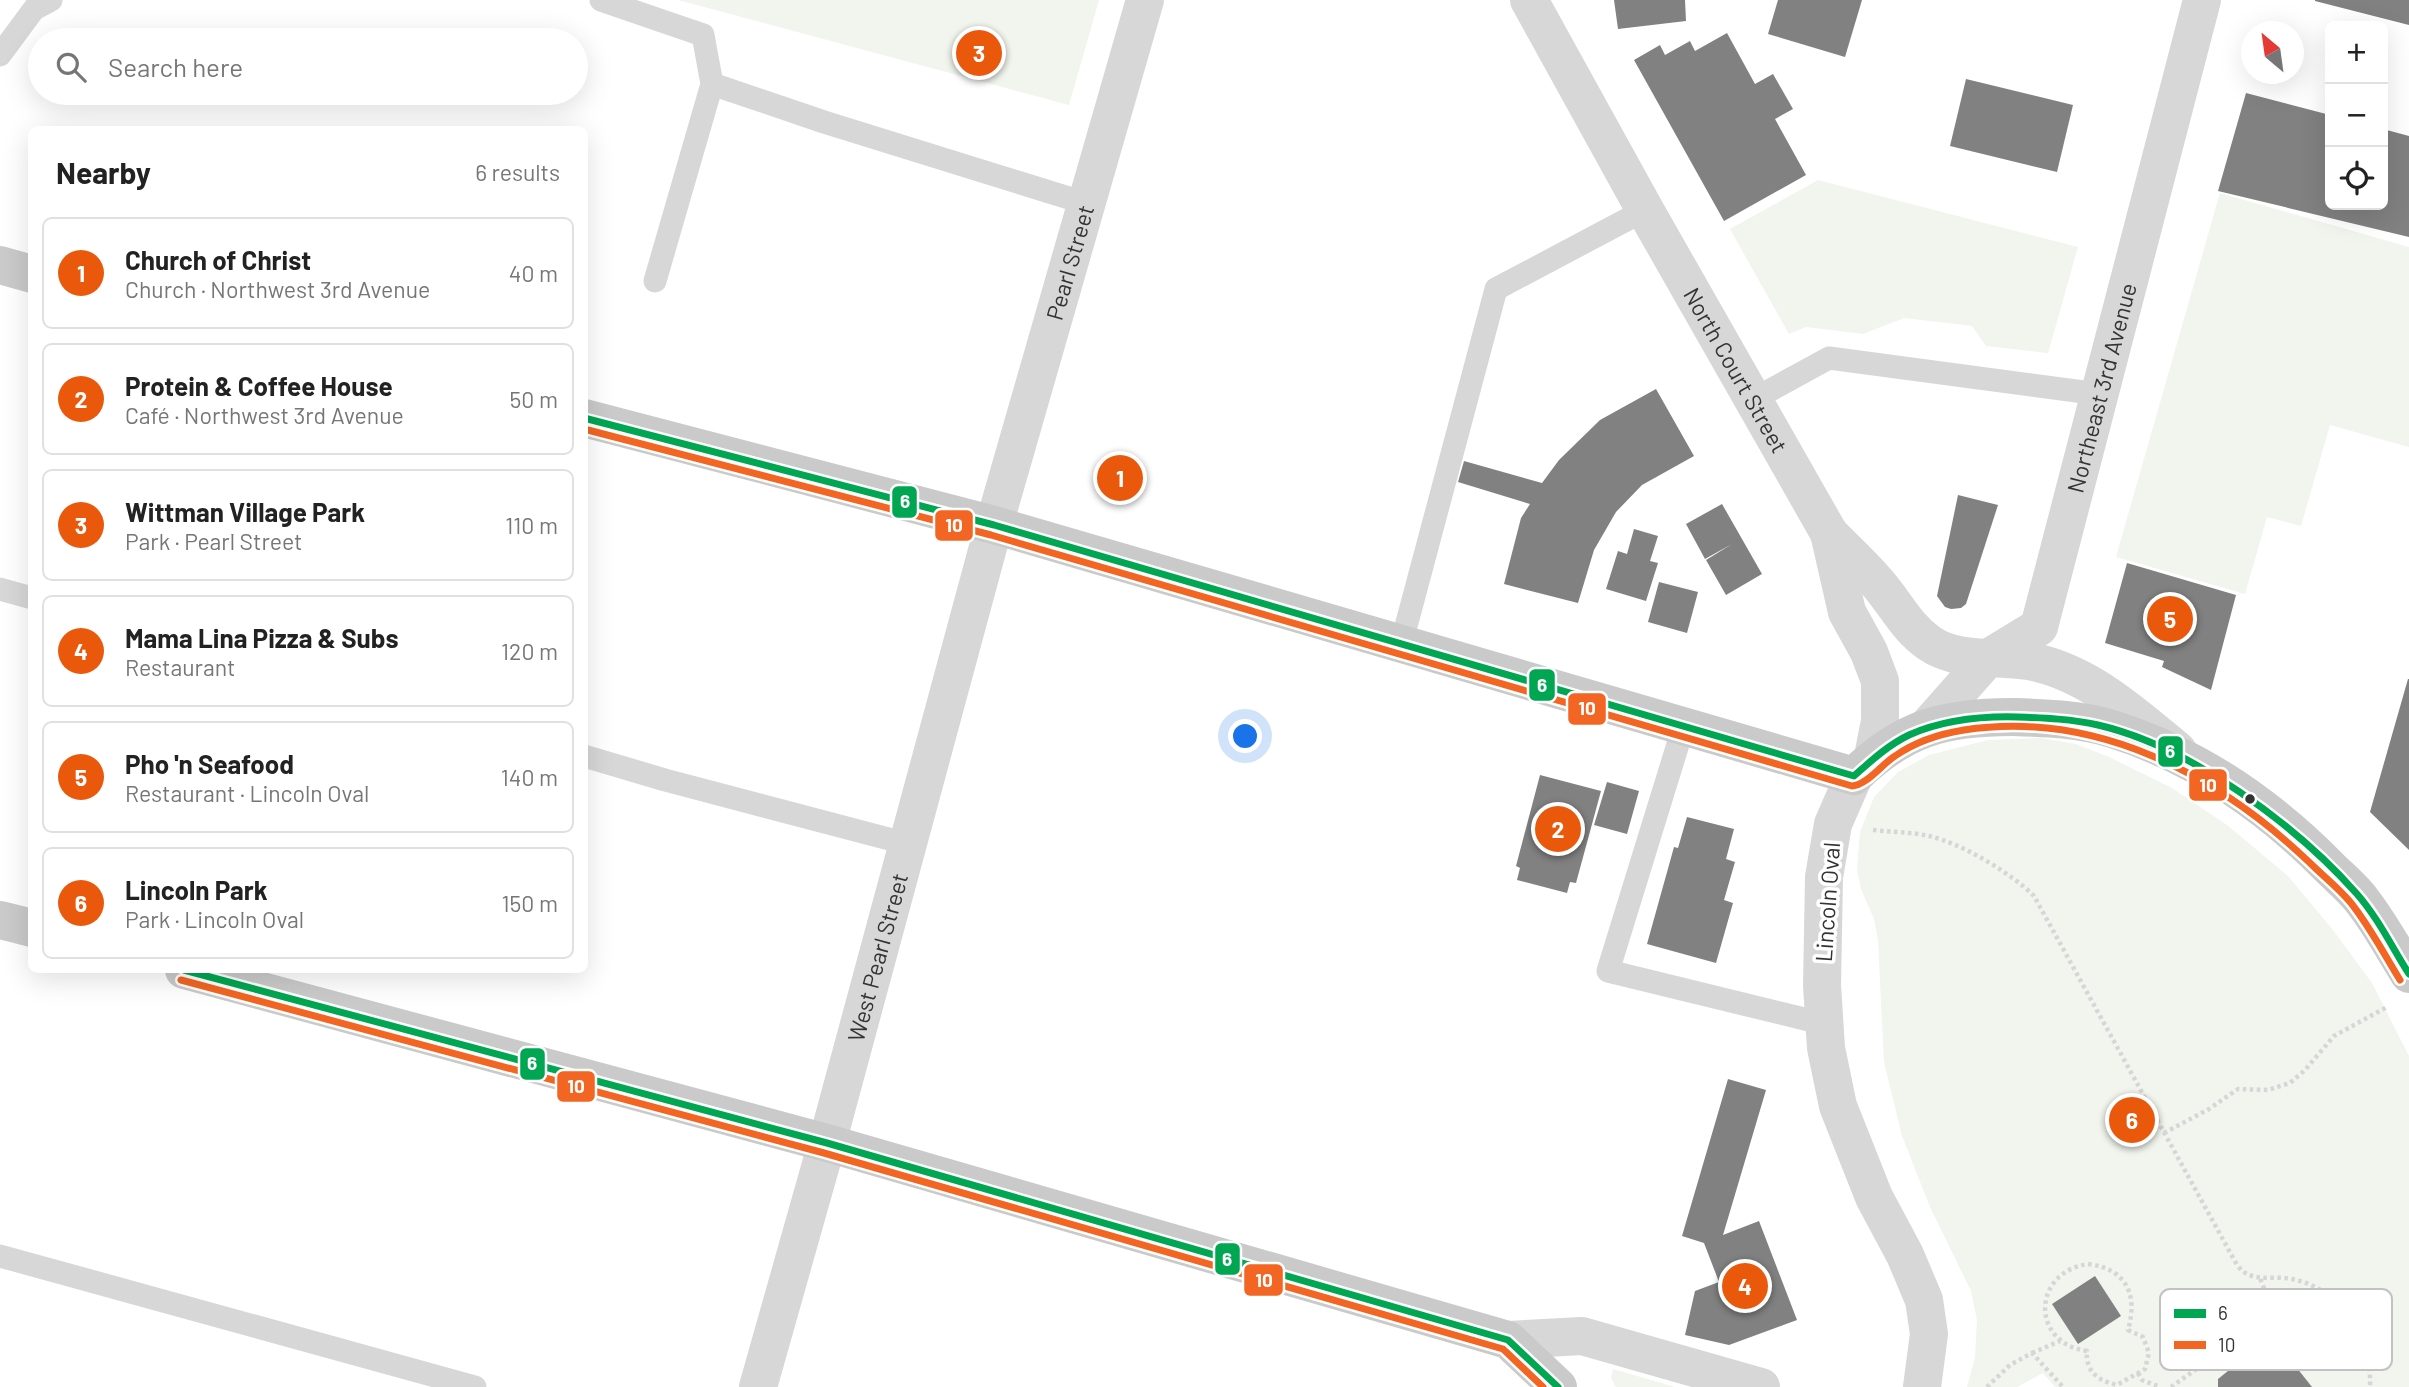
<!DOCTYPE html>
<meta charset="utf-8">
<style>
:root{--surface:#fff;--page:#f6f6f6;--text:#222;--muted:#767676;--line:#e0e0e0;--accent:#ea580c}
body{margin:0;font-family:Barlow,sans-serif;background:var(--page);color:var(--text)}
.controls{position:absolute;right:21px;top:21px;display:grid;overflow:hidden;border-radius:10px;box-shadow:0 7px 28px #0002}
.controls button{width:63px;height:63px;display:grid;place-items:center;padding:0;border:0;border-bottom:2px solid var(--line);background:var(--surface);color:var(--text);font:35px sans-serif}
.compass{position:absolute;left:2241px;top:21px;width:63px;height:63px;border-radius:50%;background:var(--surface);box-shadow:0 7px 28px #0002;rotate:331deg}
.you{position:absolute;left:1246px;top:737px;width:24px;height:24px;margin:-18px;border:5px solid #fff;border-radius:50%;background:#1a73e8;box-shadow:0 0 0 10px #1a73e833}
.badge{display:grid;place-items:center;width:46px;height:46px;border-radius:50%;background:var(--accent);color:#fff;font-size:23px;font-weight:700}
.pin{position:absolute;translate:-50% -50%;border:4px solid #fff;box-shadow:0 2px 7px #0006}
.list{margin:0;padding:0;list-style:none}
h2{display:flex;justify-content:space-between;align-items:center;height:91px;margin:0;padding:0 28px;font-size:30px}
h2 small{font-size:23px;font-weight:400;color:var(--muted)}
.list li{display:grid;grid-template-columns:46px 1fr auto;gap:21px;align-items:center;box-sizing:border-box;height:112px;margin:0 14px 14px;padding:0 14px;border:2px solid var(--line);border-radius:10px}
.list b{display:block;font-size:26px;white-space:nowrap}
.list p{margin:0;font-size:23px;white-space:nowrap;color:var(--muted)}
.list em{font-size:23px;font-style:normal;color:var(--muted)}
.icon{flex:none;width:38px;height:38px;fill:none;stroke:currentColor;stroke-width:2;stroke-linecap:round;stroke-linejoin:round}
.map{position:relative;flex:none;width:2409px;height:1387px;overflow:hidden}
.search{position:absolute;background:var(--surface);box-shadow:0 7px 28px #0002;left:28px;top:28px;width:560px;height:77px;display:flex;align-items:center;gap:18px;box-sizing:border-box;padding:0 24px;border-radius:38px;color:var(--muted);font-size:26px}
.panel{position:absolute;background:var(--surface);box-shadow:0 7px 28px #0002;left:28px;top:126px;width:560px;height:847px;border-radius:10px}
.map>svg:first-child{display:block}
.green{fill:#f1f5ed}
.building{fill:#818181}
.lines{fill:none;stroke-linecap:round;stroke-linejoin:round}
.path{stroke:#d6d6d6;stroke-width:4.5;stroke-dasharray:3.5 3.5;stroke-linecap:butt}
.lane{stroke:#d7d7d7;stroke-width:23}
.street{stroke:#d7d7d7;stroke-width:38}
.primary{stroke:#cacaca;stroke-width:38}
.bus-1-casing{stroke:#fff;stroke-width:12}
.bus-2-casing{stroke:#fff;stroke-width:12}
.bus-1{stroke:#00a651;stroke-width:7}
.bus-2{stroke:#f26522;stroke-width:7}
.bus-dot{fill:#333;stroke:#fff;stroke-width:2.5}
.labels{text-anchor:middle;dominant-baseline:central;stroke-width:7;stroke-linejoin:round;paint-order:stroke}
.street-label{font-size:23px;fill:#333;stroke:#fff}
.key{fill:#fff;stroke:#c2c2c2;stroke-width:2}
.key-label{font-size:19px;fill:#333}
.line-badge{stroke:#fff;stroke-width:2.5}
.badge-label{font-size:19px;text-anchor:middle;font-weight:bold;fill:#fff}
</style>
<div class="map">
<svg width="2409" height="1387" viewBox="0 0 2409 1387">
<rect width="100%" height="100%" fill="#fff"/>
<g class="green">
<path d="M678,0H1099L1069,105Z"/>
<path d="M1818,180L2078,247L2048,353L1986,346L1972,326L1904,318L1863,334L1806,327L1789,334L1730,229Z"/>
<path d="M2220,193L2409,247V447L2330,425L2301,526L2267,517L2245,594L2116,557Z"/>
<path d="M2041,738L2076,744L2109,757L2172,788L2227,825L2288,876L2333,930L2372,983L2409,1056V1387H2055L2043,1373L2017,1387H1967L1975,1357L1977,1320L1971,1291L1930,1207L1902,1136L1884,1062L1878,940L1874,919L1861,889L1857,869L1860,832L1874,797L1898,772L1929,755L1988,740Z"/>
<path d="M1613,1369L1675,1387H1616L1611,1378Z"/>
</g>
<g class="building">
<path d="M1614,0H1685L1686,21L1618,29Z"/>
<path d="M1778,0H1862L1845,57L1768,34Z"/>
<path d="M2315,0H2409V25L2315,1Z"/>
<path d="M1727,33L1755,84L1773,74L1793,109L1775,119L1806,175L1724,221L1634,60L1660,45L1665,55L1690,41L1695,51Z"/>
<path d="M1966,79L2073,105L2057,172L1950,146Z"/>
<path d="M2246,93L2330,115V205H2383V129L2409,136V237L2218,191Z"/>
<path d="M1656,389L1694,456L1642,485L1616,512L1594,550L1578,603L1504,584L1521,518L1530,504L1458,482L1464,461L1542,483L1559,460L1600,420Z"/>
<path d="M1958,495L1998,505L1966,604L1961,608L1951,609L1945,607L1937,596Z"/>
<path d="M1722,504L1762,574L1726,595L1706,560L1732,544L1705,559L1686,524Z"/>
<path d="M1634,529L1658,536L1650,561L1658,563L1646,601L1606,589L1618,551L1627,554Z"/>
<path d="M2127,563L2236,595L2211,690L2162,667L2164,661L2105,643Z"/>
<path d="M1659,582L1698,592L1687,633L1648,622Z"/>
<path d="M2408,679H2409V850L2370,812Z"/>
<path d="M1540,775L1601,791L1576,883L1570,882L1567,893L1517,880L1520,868L1516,866Z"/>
<path d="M1607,782L1639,791L1627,834L1594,825Z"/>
<path d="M1687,817L1734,829L1726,859L1735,862L1724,900L1733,903L1716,963L1647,944L1674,847L1678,848Z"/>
<path d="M1728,1079L1766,1090L1723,1235L1759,1221L1797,1320L1729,1345L1685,1335L1695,1291L1719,1282L1704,1243L1682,1236Z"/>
<path d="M2095,1276L2121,1316L2078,1344L2052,1304Z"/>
<path d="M2249,1354L2289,1358L2312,1387H2218V1379Z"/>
</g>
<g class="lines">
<g class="path">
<path d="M1873,830C1892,832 1911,832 1929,836C1961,843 2011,873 2034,896L2237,1265C2251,1284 2271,1275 2292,1279C2342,1289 2372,1338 2370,1387"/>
<path d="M2164,1133L2209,1109L2238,1089L2268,1090L2290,1083L2305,1070L2334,1036L2387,1007"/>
<path d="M2088,1264C2127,1269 2138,1295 2128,1330L2143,1337L2149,1353L2145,1369L2117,1385C2099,1381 2085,1372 2087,1351C2030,1343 2032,1272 2088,1264Z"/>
<path d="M2032,1353L2060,1341"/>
<path d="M2138,1373L2142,1380L2160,1387"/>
<path d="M1987,1387L2010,1365L2032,1353L2063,1387"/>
<path d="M2171,1387L2235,1342L2258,1320L2269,1321L2268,1299L2260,1278"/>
</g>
<g class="lane">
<path d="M601,0L703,35L712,84L824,122L1085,203"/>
<path d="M0,55L34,9L51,0"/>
<path d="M655,281L712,84"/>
<path d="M1754,399L1829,358L2099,394"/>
<path d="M0,589L32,598"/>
<path d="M1401,645L1496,289L1645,210"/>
<path d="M1683,728L1608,971L1825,1024"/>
<path d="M584,756L665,780L908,844"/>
<path d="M0,1256L475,1387"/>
</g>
<g class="street">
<path id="s1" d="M1529,0L1645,210L1829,533L1847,612L1869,652L1880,681V721L1873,757"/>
<path d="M1829,533C1847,552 1868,570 1884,591C1899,610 1909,629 1929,643C1961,665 2003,654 2038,663C2092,676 2136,716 2178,751"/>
<path id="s2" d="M1927,727L1988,658L2039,627L2202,0"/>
<path d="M1854,776L1833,824L1824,877L1822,985L1826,1048L1838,1106L1874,1197L1905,1255L1924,1300L1929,1334L1922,1387"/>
<path d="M1508,1340L1582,1336L1761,1387"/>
<path id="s3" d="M758,1387L827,1143L994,525L1145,0"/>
</g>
<g class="primary">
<path d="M0,265L32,274"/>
<path d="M584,418L994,525L1854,776C1903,728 1944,717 2012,717C2045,718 2081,719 2112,729C2195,755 2269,806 2330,868C2341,879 2354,889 2363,902C2380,924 2394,950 2409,974"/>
<path d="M0,920L32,928"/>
<path d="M184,970L827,1143L1508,1340L1558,1387"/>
</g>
<g class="bus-1-casing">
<g id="bus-1">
<path d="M584,418L994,525L1854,776C1871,761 1888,745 1909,735C1943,720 1982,716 2018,717C2045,718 2072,719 2098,725C2189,746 2295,824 2357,894C2378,918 2392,947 2409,974"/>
<path d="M184,970L827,1143L1508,1340L1558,1387"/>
</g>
</g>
<g class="bus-2-casing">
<g id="bus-2">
<path d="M584,429L991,535L1852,786C1867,785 1882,764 1895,756C1915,742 1939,734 1964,730C2095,710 2217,774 2309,862C2323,876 2339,888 2351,903C2370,927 2384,954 2400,980"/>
<path d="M181,980L824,1153L1503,1349L1543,1387"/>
</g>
</g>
<use href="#bus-1" class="bus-1"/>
<use href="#bus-2" class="bus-2"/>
</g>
<circle class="bus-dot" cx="2250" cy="799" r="6"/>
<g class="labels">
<g class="street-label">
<text stroke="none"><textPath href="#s3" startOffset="1167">Pearl Street</textPath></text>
<text stroke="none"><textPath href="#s1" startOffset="424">North Court Street</textPath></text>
<text stroke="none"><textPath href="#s2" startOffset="399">Northeast 3rd Avenue</textPath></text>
<text transform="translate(1827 902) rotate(-86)">Lincoln Oval</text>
<text stroke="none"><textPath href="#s3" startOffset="446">West Pearl Street</textPath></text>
</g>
</g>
<rect x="2160" y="1289" width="232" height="81" rx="10" class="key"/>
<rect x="2174" y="1309" width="32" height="9" fill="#00a651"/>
<rect x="2174" y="1341" width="32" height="8" fill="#f26522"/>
<g class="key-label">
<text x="2218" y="1320">6</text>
<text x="2218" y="1352">10</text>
</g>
<g class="line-badge">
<rect x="891" y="485" width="27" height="34" rx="7" fill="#00a651"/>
<rect x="934" y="509" width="40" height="33" rx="7" fill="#f26522"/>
<rect x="1528" y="668" width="28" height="34" rx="7" fill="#00a651"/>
<rect x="1567" y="692" width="40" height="34" rx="7" fill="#f26522"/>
<rect x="2157" y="735" width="27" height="33" rx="7" fill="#00a651"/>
<rect x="2188" y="768" width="40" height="34" rx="7" fill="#f26522"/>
<rect x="519" y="1047" width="27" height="34" rx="7" fill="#00a651"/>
<rect x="556" y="1070" width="40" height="33" rx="7" fill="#f26522"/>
<rect x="1214" y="1242" width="27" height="34" rx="7" fill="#00a651"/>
<rect x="1243" y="1263" width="41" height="34" rx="7" fill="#f26522"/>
</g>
<g class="badge-label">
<text x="905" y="508">6</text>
<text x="954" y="532">10</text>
<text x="1542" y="692">6</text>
<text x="1587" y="715">10</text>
<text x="2170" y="758">6</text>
<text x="2208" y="792">10</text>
<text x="532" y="1070">6</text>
<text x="576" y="1093">10</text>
<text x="1227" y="1266">6</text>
<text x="1264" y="1287">10</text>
</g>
</svg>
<div class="controls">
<button>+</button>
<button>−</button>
<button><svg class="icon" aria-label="locate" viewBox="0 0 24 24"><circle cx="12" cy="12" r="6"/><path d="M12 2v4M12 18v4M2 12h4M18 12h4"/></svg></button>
</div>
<svg class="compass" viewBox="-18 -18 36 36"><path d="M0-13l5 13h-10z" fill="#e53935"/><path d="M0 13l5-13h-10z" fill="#767676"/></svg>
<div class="you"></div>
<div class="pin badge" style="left:1120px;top:478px">1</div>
<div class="pin badge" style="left:1558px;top:829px">2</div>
<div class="pin badge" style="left:979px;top:53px">3</div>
<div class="pin badge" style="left:1745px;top:1286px">4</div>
<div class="pin badge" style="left:2170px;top:619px">5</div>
<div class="pin badge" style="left:2132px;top:1120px">6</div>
<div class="search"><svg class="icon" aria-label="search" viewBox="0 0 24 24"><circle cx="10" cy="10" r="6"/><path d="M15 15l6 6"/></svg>Search here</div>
<section class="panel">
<h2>Nearby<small>6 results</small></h2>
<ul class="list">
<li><span class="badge">1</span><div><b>Church of Christ</b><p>Church · Northwest 3rd Avenue</p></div><em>40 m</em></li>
<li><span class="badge">2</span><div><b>Protein &amp; Coffee House</b><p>Café · Northwest 3rd Avenue</p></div><em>50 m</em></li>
<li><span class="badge">3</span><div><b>Wittman Village Park</b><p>Park · Pearl Street</p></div><em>110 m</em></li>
<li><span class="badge">4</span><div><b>Mama Lina Pizza &amp; Subs</b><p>Restaurant</p></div><em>120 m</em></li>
<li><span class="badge">5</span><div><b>Pho 'n Seafood</b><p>Restaurant · Lincoln Oval</p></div><em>140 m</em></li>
<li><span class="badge">6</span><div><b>Lincoln Park</b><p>Park · Lincoln Oval</p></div><em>150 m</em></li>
</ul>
</section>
</div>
